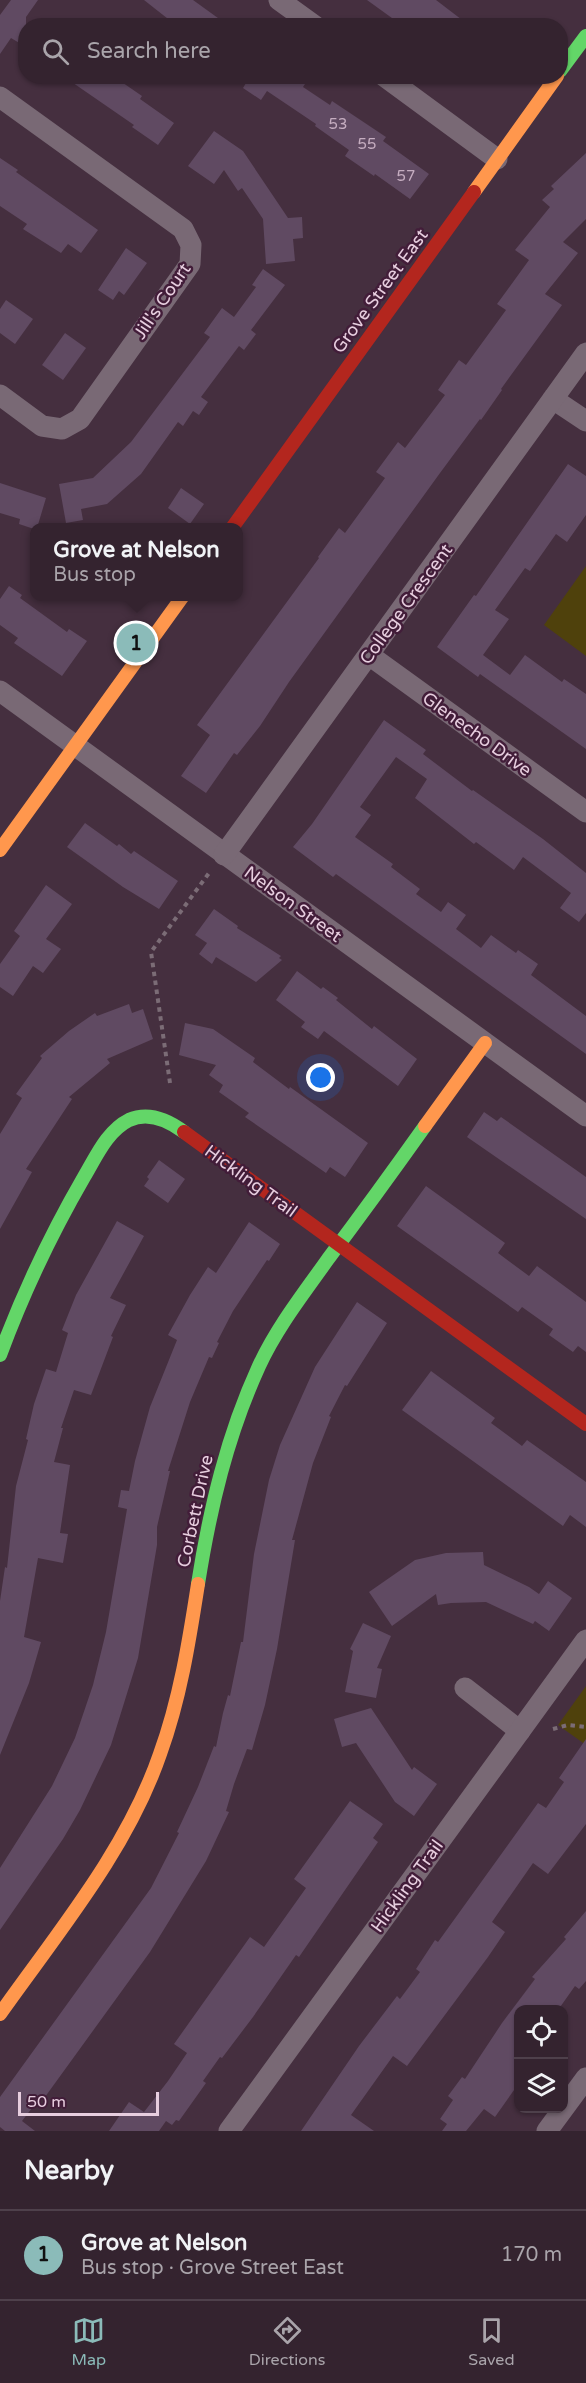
<!DOCTYPE html>
<meta charset="utf-8">
<style>
:root{--surface:#34232f;--page:#3c2b37;--text:#f1f3f6;--muted:#a9a4aa;--line:#4e404b;--accent:#8bbbb9}
body{margin:0;font-family:"Varela Round",sans-serif;background:var(--page);color:var(--text)}
.controls{position:absolute;right:18px;bottom:18px;display:grid;overflow:hidden;border-radius:12px;box-shadow:0 2px 4px #0004}
.controls button{width:54px;height:54px;display:grid;place-items:center;padding:0;border:0;border-bottom:2px solid var(--line);background:var(--surface);color:var(--text);font:30px sans-serif}
.scale{position:absolute;left:18px;bottom:15px;width:141px;box-sizing:border-box;padding-left:6px;border:3px solid #e7cedf;border-top:0;font-size:16px;line-height:21px;white-space:nowrap;color:#e7cedf;-webkit-text-stroke:4px #421d39;paint-order:stroke}
.you{position:absolute;left:321px;top:1078px;width:21px;height:21px;margin:-15px;border:4px solid #fff;border-radius:50%;background:#1a73e8;box-shadow:0 0 0 9px #1a73e833}
.badge{display:grid;place-items:center;width:39px;height:39px;border-radius:50%;background:var(--accent);color:#111;font-size:20px;font-weight:700}
.pin{position:absolute;translate:-50% -50%;border:3px solid #fff;box-shadow:0 2px 6px #0006}
.popup{position:absolute;left:30px;top:523px;width:213px;height:78px;box-sizing:border-box;display:grid;place-content:center;border-radius:12px;background:var(--surface);filter:drop-shadow(0 2px 4px #0005);font-size:20px;white-space:nowrap;color:var(--muted)}
.popup b{font-size:22px;color:var(--text)}
.popup::after{content:'';position:absolute;left:50%;top:100%;margin-left:-12px;border:12px solid transparent;border-top-color:var(--surface)}
.list{margin:0;padding:0;list-style:none}
h2{display:flex;justify-content:space-between;align-items:center;height:78px;margin:0;padding:0 24px;font-size:26px}
h2 small{font-size:20px;font-weight:400;color:var(--muted)}
.list li{display:grid;grid-template-columns:39px 1fr auto;gap:18px;align-items:center;box-sizing:border-box;height:90px;padding:0 24px;border-top:2px solid var(--line)}
.list b{display:block;font-size:22px;white-space:nowrap}
.list p{margin:0;font-size:20px;white-space:nowrap;color:var(--muted)}
.list em{font-size:20px;font-style:normal;color:var(--muted)}
.icon{flex:none;width:33px;height:33px;fill:none;stroke:currentColor;stroke-width:2;stroke-linecap:round;stroke-linejoin:round}
.map{position:relative;flex:none;width:586px;height:2131px;overflow:hidden}
.search{position:absolute;background:var(--surface);box-shadow:0 2px 4px #0004;left:18px;right:18px;top:18px;height:66px;display:flex;align-items:center;gap:15px;box-sizing:border-box;padding:0 21px;border-radius:24px;color:var(--muted);font-size:22px}
.sheet{height:168px;background:var(--surface)}
nav{display:flex;justify-content:space-around;align-items:center;box-sizing:border-box;height:84px;border-top:2px solid var(--line);background:var(--surface);font-size:16px;color:var(--muted)}
nav a{display:grid;justify-items:center;gap:3px}
nav .on{color:var(--accent)}
.map>svg:first-child{display:block}
.green{fill:#4f410c}
.building{fill:#604a62}
.lines{fill:none;stroke-linecap:round;stroke-linejoin:round}
.path{stroke:#7b6c76;stroke-width:4;stroke-dasharray:4.5 4.5;stroke-linecap:butt}
.street{stroke:#796975;stroke-width:21}
.fast{stroke:#63d668;stroke-width:14}
.slow{stroke:#ff974d;stroke-width:14}
.jam{stroke:#b3261e;stroke-width:14}
.labels{text-anchor:middle;dominant-baseline:central;stroke-width:5;stroke-linejoin:round;paint-order:stroke}
.number-label{font-size:15px;fill:#c5adc0}
.street-label{font-size:18px;fill:#e7cedf;stroke:#421d39}
</style>
<div class="map">
<svg width="586" height="2131" viewBox="0 0 586 2131">
<rect width="100%" height="100%" fill="#452f3f"/>
<g class="green">
<path d="M586,566V656L544,625Z"/>
<path d="M586,1686V1745L558,1725Z"/>
</g>
<g class="building">
<path d="M11,0H38L26,17V47L11,38L0,54V15Z"/>
<path d="M144,0H193L229,26H177Z"/>
<path d="M367,0H436L470,26H403Z"/>
<path d="M63,76H113L142,96L140,99L174,123L158,145L132,127L134,125Z"/>
<path d="M247,76H295L305,84L303,87L330,105L332,101L386,137L383,141L429,174L410,199L375,174L374,176L345,156L349,150L315,126L316,124L267,91L261,100L243,88L249,78Z"/>
<path d="M214,131L243,151L288,218L302,217L303,238L293,239L295,261L266,264L263,219L242,188L238,191L224,170L214,184L188,166Z"/>
<path d="M586,153V219L563,242L578,253L545,294L562,305L501,389L502,390L481,420L480,419L440,473L289,682L260,726L237,755L234,753L206,793L181,776L210,735L197,725L319,558L318,557L339,528L345,533L385,478L376,472L398,442L405,448L445,395L438,390L459,360L466,365L506,310L497,304L529,260L515,250L550,207L542,200L554,189L551,186Z"/>
<path d="M0,158L18,170L16,172L98,230L81,253L68,244L61,253L23,229L27,224L0,206Z"/>
<path d="M126,248L147,263L124,295L119,291L113,300L98,290Z"/>
<path d="M263,269L285,285L251,330L256,334L244,350L239,346L201,397L208,402L199,415L193,411L183,426L178,422L141,474L107,504L81,509L83,520L66,523L59,484L93,478L131,442L210,337L204,333L222,308L234,317L256,287L252,285Z"/>
<path d="M6,300L33,319L15,344L0,333V309Z"/>
<path d="M65,333L86,348L63,380L42,365Z"/>
<path d="M568,464L586,476V515L567,542L556,534L530,571L525,568L495,610L509,619L483,655L510,675L525,655L562,682L564,679L586,694V749L480,674L478,677L437,647L474,595L476,596Z"/>
<path d="M0,483L46,498L37,528L34,529L19,524L20,519L0,513Z"/>
<path d="M181,488L204,504L190,524L168,508Z"/>
<path d="M9,586L22,595L20,598L67,632L69,629L87,641L62,676L14,643L18,638L0,625V599Z"/>
<path d="M384,720L426,750L423,754L472,791L473,790L543,839L586,873V913L579,922L560,908L571,893L523,857L514,870L476,842L474,844L415,798L427,779L396,757L360,807L371,815L355,837L393,864L391,867L420,889L416,894L441,912L448,902L466,915L456,929L481,948L491,935L516,953L518,950L538,964L531,975L586,1016V1054L336,874L333,877L293,847L312,824Z"/>
<path d="M85,823L117,846L119,844L131,854L134,851L178,881L159,909L123,887L67,847Z"/>
<path d="M46,885L72,904L46,939L61,949L43,973L33,966L13,996L0,987V964L20,936L14,931Z"/>
<path d="M214,909L238,926L237,928L281,956L279,958L282,960L256,982L216,957L212,964L199,954L207,943L195,935Z"/>
<path d="M297,971L321,989L323,987L338,998L336,1000L372,1029L374,1026L417,1059L398,1086L324,1031L318,1039L301,1027L305,1022L276,1000Z"/>
<path d="M129,1004L132,1013L143,1009L153,1039L107,1059L110,1063L69,1097L72,1099L26,1169L32,1172L0,1229V1134L22,1098L16,1094L42,1058L40,1056L69,1031L95,1013L97,1016Z"/>
<path d="M185,1023L213,1029L255,1058L253,1062L289,1089L290,1087L368,1143L345,1177L330,1167L326,1173L245,1117L249,1113L219,1092L223,1085L209,1075L216,1065L179,1055Z"/>
<path d="M484,1112L497,1121L501,1117L586,1177V1219L467,1137Z"/>
<path d="M159,1160L185,1179L168,1203L144,1186L149,1179L147,1177Z"/>
<path d="M426,1186L505,1243L498,1253L529,1276L537,1266L586,1302V1352L578,1346L573,1352L549,1335L553,1329L522,1307L518,1312L397,1226Z"/>
<path d="M117,1221L144,1236L110,1298L126,1305L111,1336L113,1337L91,1395L74,1390L61,1428H63L54,1462L70,1465L60,1533L68,1534L63,1563L38,1558L24,1637L41,1642L29,1683L0,1755V1601L5,1567L7,1568L16,1486L28,1440L26,1439L34,1404L46,1369L56,1372L68,1333L62,1330L76,1295Z"/>
<path d="M249,1222L280,1244L269,1261L267,1260L233,1311L217,1342L219,1343L212,1358L209,1357L190,1402L168,1471H170L157,1527V1545L138,1658L111,1745L80,1810L63,1839L0,1930V1868L52,1786L75,1738L93,1685L106,1632L127,1509L118,1507L121,1490L129,1491L135,1461L150,1407L177,1340L168,1335L190,1295L208,1267L216,1273Z"/>
<path d="M357,1302L387,1323L347,1386L345,1385L329,1416L331,1417L313,1463L292,1540H295L277,1649L265,1705L252,1750L247,1749L234,1784L226,1811L229,1812L206,1861L150,1952L45,2097L42,2095L22,2121L35,2131H5L0,2127V2097L151,1888L179,1833L177,1832L198,1787L214,1746L216,1747L223,1713L228,1695L230,1696L241,1642H243L254,1554L269,1480L280,1445L315,1367Z"/>
<path d="M431,1371L495,1418L491,1423L522,1446L527,1440L586,1482V1527L570,1515L563,1526L402,1410Z"/>
<path d="M483,1552L484,1565L529,1587L539,1594L548,1581L572,1598L549,1631L535,1621L533,1624L486,1602L451,1603L438,1605L436,1594L392,1626L369,1592L415,1560L446,1553Z"/>
<path d="M363,1623L391,1636L377,1668L382,1669L376,1698L345,1692L353,1651L350,1649Z"/>
<path d="M371,1708L412,1770L414,1767L437,1784L414,1816L395,1802L356,1743L342,1747L334,1719Z"/>
<path d="M586,1739V1824L548,1874L533,1863L492,1922L505,1932L488,1957L407,2066L393,2056L351,2115L374,2131H301L359,2046L397,1996L400,1999L420,1972L416,1969L435,1940L438,1942L538,1803L546,1808L564,1782L559,1778Z"/>
<path d="M350,1801L383,1824L373,1838L378,1842L299,1957L296,1955L253,2017L222,2058L220,2057L203,2081L206,2083L179,2121L176,2120L172,2125L166,2121L159,2131H109L129,2102L144,2112L168,2081L187,2053L174,2044L250,1937L264,1947L306,1888L294,1879Z"/>
<path d="M586,1911V1981L579,1989L575,1986L558,2010H519V2083L495,2117L484,2109L466,2131H442L447,2124L440,2119L453,2100L448,2096L462,2077L465,2079L502,2023L535,1979L532,1977L566,1939L564,1937Z"/>
</g>
<g class="lines">
<g class="path">
<path d="M170,1083L151,952L209,873"/>
<path d="M553,1729L568,1725L586,1727"/>
</g>
<g class="street">
<path d="M279,0L315,26"/>
<path d="M384,76L497,159"/>
<path d="M0,97L183,229L191,245L190,264L80,419L62,429L42,426L0,395"/>
<path d="M553,399L586,421"/>
<path d="M369,655L586,812"/>
<path d="M0,691L586,1116"/>
<path d="M224,855L586,353"/>
<path d="M465,1688L520,1731"/>
<path d="M229,2131L586,1640"/>
<path d="M547,2131L586,2078"/>
</g>
<g class="fast">
<path d="M560,71L586,36"/>
<path d="M0,1355C23,1293 51,1234 84,1177C96,1157 107,1131 129,1120C149,1111 168,1120 184,1132"/>
<path d="M198,1584C210,1508 227,1436 259,1366C277,1327 304,1293 328,1259C361,1215 393,1171 425,1126"/>
</g>
<g class="slow">
<path d="M474,192L557,76"/>
<path d="M0,850L183,596"/>
<path d="M425,1126L485,1043"/>
<path d="M0,2014C58,1932 127,1850 160,1754C180,1699 189,1642 198,1584"/>
</g>
<g class="jam">
<path d="M232,528L474,192"/>
<path d="M184,1132L586,1424"/>
</g>
</g>
<g class="labels">
<g class="number-label">
<text x="338" y="124">53</text>
<text x="367" y="144">55</text>
<text x="406" y="176">57</text>
</g>
<g class="street-label">
<text transform="translate(380 291) rotate(-54)">Grove Street East</text>
<text transform="translate(162 301) rotate(-56)">Jill's Court</text>
<text transform="translate(406 604) rotate(-54)">College Crescent</text>
<text transform="translate(477 734) rotate(36)">Glenecho Drive</text>
<text transform="translate(293 904) rotate(36)">Nelson Street</text>
<text transform="translate(251 1181) rotate(36)">Hickling Trail</text>
<text transform="translate(195 1511) rotate(-78)">Corbett Drive</text>
<text transform="translate(407 1886) rotate(-54)">Hickling Trail</text>
</g>
</g>
</svg>
<div class="controls">
<button><svg class="icon" aria-label="locate" viewBox="0 0 24 24"><circle cx="12" cy="12" r="6"/><path d="M12 2v4M12 18v4M2 12h4M18 12h4"/></svg></button>
<button><svg class="icon" aria-label="layers" viewBox="0 0 24 24"><path d="M12 4l9 5-9 5-9-5zM3 14l9 5 9-5"/></svg></button>
</div>
<div class="scale">50 m</div>
<div class="you"></div>
<div class="pin badge" style="left:136px;top:643px">1</div>
<div class="popup"><b>Grove at Nelson</b>Bus stop</div>
<div class="search"><svg class="icon" aria-label="search" viewBox="0 0 24 24"><circle cx="10" cy="10" r="6"/><path d="M15 15l6 6"/></svg>Search here</div>
</div>
<section class="sheet">
<h2>Nearby<small></small></h2>
<ul class="list">
<li><span class="badge">1</span><div><b>Grove at Nelson</b><p>Bus stop · Grove Street East</p></div><em>170 m</em></li>
</ul>
</section>
<nav>
<a class="on"><svg class="icon" aria-label="map" viewBox="0 0 24 24"><path d="M3 6l6-2 6 2 6-2v14l-6 2-6-2-6 2zM9 4v14M15 6v14"/></svg>Map</a>
<a><svg class="icon" aria-label="directions" viewBox="0 0 24 24"><path d="M12 3l9 9-9 9-9-9zM9 14v-3h6M13 9l2 2-2 2"/></svg>Directions</a>
<a><svg class="icon" aria-label="saved" viewBox="0 0 24 24"><path d="M7 4h10v16l-5-4-5 4z"/></svg>Saved</a>
</nav>
